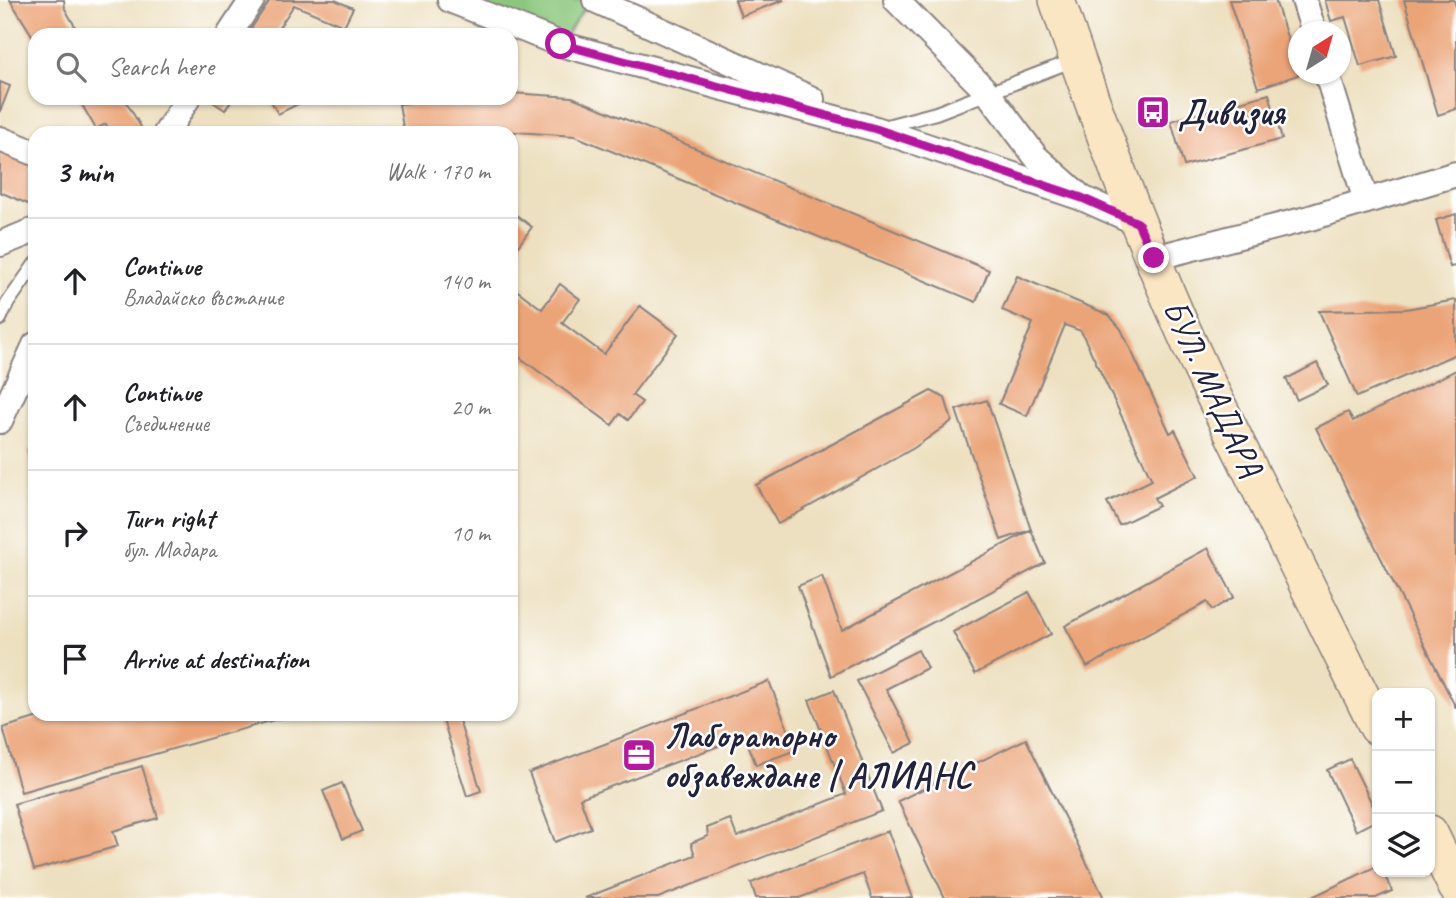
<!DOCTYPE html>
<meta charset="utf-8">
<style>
:root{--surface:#fff;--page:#f6f6f6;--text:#202124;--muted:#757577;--line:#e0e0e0}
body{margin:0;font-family:Caveat,sans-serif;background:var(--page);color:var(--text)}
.controls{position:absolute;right:21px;bottom:21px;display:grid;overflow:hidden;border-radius:14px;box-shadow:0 2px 5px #0004}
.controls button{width:63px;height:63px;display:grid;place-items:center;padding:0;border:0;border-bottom:2px solid var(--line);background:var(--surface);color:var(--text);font:35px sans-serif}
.compass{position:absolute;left:1288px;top:21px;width:63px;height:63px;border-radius:50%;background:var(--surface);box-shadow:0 2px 5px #0004;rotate:37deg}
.stop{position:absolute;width:21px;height:21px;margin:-16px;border:5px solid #b5179e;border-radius:50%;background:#fff}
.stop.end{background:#b5179e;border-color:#fff;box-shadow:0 2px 7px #0008}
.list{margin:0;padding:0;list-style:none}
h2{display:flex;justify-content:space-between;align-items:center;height:91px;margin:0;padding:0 28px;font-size:30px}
h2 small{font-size:23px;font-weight:400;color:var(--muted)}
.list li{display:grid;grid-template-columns:46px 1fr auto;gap:21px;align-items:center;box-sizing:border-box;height:126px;padding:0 28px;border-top:2px solid var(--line)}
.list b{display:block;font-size:26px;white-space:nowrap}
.list p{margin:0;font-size:23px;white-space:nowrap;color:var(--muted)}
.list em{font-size:23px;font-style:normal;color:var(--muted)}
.icon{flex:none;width:38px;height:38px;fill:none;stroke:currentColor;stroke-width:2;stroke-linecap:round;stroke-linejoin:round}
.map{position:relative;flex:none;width:1456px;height:898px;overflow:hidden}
.search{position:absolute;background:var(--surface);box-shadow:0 2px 5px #0004;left:28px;top:28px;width:490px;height:77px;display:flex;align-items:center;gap:18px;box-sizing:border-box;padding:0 24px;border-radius:21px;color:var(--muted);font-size:26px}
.panel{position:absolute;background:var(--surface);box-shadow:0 2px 5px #0004;left:28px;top:126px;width:490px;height:595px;border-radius:21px}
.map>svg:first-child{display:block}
.green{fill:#8bc77d;stroke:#56745c;stroke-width:2}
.building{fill:#eba478}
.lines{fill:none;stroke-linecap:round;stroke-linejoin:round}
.lane-casing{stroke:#88817e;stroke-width:16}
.street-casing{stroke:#88817e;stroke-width:28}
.secondary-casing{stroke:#88817e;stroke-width:38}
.lane{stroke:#fff;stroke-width:12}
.street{stroke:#fff;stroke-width:24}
.secondary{stroke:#fbe6c3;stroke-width:35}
.route{stroke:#b5179e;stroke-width:9}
.labels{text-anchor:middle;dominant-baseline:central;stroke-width:5;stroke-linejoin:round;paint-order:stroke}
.poi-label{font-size:35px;font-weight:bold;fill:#22223b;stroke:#fff;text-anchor:start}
.street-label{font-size:35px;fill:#22223b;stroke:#fff}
</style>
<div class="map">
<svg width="1456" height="898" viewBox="0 0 1456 898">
<rect width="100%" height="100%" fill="#fff"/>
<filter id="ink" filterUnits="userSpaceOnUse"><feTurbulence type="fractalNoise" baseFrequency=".0143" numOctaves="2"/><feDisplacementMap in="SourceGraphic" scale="14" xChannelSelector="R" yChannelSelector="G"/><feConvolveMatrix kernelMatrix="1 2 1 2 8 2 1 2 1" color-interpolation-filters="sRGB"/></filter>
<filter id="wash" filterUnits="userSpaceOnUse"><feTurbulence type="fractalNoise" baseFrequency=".00686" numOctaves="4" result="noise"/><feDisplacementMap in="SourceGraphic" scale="28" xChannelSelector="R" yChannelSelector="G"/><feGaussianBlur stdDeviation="1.57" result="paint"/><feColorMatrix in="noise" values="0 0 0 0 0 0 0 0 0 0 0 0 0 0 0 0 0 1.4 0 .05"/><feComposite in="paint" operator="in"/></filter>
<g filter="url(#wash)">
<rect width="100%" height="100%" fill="#ede0c0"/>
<path class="green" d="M449,0H590L560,44Z"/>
<g id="blocks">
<g class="building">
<path d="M10,0H64L65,9L80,35H35V40Z"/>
<path d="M270,0H335L353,8L344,26L294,5L274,35H247Z"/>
<path d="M735,0H784L741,16Z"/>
<path d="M1229,0H1275L1298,71V75L1258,88Z"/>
<path d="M1325,0H1379L1396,56L1360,66L1345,17L1331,21Z"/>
<path d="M1404,0H1454L1456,7V109L1438,115Z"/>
<path d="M0,82L10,86L0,112Z"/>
<path d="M511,93L572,97L989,270L976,302L575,136L502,131L485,133H404L399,104L450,98H511Z"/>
<path d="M1269,94L1282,139L1184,166L1171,121Z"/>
<path d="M78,98H124L141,127L130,133H111L106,124L96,129Z"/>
<path d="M207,98H233L225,110Z"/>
<path d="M269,98H310L278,114Z"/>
<path d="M0,150L35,165V207L0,192Z"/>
<path d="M511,211L532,227L511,256Z"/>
<path d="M1456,214V266L1450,267L1436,220Z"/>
<path d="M1017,276L1109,315L1121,329L1170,433L1175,430L1198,476L1154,498L1159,506L1119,525L1107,502L1152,480L1081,331L1065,325L1027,416L999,404L1033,323L1002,310Z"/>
<path d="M560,284L580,299L562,323L604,354L640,306L678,334L632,395L642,402L628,420L620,414L612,425L511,351V286L542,309Z"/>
<path d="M1456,300V354L1357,397L1319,311L1406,309Z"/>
<path d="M1317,363L1328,385L1297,400L1286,379Z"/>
<path d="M1456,370V708L1316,428L1348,412L1353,421Z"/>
<path d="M931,391L945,398L952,421L914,448L778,524L756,485Z"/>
<path d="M987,400L1031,530L1001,540L956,410Z"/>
<path d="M35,449V473L34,474L28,450Z"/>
<path d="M1031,530L1045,563L831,676L798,586L822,576L842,630Z"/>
<path d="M1208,548L1234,597L1212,610L1207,602L1087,667L1065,626Z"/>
<path d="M1029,592L1051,634L975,674L953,632Z"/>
<path d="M918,650L927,668L886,689L914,743L894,753L857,681Z"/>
<path d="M769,681L796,750L756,765L745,736L580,798L591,828L555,842L529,773Z"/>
<path d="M834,690L882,811L658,898H585L695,855L691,843L708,836L707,828L730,819L737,837L846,794L809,700Z"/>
<path d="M48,714H292V715L21,792L3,728Z"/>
<path d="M441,714H457L481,791L467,796Z"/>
<path d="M1026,739L1104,898H945L898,801Z"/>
<path d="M1350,759L1377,814V820L1356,831L1327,770Z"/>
<path d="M142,766L158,818L113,831L118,846L34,870L14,804Z"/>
<path d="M342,783L362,831L343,839L323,791Z"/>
<path d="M888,831L913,898H872L863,874L799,898H756L751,883Z"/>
<path d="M1377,866V872H1383L1392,891L1376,898H1310Z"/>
</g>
</g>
</g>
<g filter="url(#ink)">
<use href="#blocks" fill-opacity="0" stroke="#88817e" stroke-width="2"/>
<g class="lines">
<g class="lane-casing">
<g id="lane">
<path d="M883,127L936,113L1077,59"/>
<path d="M0,319L7,304L35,264"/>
</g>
</g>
<g class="street-casing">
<g id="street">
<path d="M450,0L560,44L876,129L1082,198"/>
<path d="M595,0L812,99"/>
<path d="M896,0L988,93L1036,157L1082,198L1138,223"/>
<path d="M1304,0L1314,32"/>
<path d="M229,35L252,0"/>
<path d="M1327,74L1366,201"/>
<path d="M166,133L188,98"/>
<path d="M0,139L35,153"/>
<path d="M0,244L35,230"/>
<path d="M1154,258L1310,218L1456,174"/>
<path d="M0,421L35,345"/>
</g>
</g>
<g class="secondary-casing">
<g id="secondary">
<path d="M1057,0C1100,128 1148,257 1206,380C1262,496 1320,611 1377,727"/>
<path d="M1430,833L1456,887"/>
</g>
</g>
<use href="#lane" class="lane"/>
<use href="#street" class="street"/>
<use href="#secondary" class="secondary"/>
</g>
</g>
<g class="lines" filter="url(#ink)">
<path class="route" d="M561,44L876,129L1082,198L1138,223L1154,258"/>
</g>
<defs>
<g id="bus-square" transform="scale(1.75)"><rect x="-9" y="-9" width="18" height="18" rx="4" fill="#b5179e" stroke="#fff"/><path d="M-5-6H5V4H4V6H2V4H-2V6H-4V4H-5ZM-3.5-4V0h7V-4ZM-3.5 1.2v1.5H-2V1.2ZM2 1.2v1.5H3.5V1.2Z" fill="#fff"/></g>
<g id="office-square" transform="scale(1.75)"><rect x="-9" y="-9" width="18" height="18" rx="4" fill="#b5179e" stroke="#fff"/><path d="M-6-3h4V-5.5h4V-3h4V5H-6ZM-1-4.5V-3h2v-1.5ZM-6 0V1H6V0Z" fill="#fff"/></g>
</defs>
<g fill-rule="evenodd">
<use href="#bus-square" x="1153" y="112"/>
<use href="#office-square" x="639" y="755"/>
</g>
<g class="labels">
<g class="poi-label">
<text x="1178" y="112">Дивизия</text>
<text x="664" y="735">Лабораторно<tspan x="664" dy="40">обзавеждане | АЛИАНС</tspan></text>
</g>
<g class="street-label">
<text transform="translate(1213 388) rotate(65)">БУЛ. МАДАРА</text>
</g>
</g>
</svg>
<div class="controls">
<button>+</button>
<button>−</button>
<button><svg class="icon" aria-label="layers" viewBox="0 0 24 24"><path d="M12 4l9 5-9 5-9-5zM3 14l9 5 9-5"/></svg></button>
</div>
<svg class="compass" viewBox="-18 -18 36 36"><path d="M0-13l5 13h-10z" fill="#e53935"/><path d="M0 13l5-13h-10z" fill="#757577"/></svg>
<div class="stop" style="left:561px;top:44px"></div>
<div class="stop end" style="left:1154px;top:258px"></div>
<div class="search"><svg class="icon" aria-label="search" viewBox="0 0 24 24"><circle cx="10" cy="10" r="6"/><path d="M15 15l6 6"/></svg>Search here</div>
<section class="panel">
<h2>3 min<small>Walk · 170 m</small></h2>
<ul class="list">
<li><svg class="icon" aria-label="ahead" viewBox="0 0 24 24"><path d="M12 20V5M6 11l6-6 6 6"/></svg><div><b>Continue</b><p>Владайско въстание</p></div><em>140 m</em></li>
<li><svg class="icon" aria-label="ahead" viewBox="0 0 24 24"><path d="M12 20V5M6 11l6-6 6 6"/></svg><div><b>Continue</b><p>Съединение</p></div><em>20 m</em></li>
<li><svg class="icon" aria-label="right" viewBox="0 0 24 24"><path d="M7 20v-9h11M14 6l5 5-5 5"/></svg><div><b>Turn right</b><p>бул. Мадара</p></div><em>10 m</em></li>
<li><svg class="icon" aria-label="arrive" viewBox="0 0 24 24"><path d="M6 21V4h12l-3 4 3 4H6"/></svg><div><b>Arrive at destination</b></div></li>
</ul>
</section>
</div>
